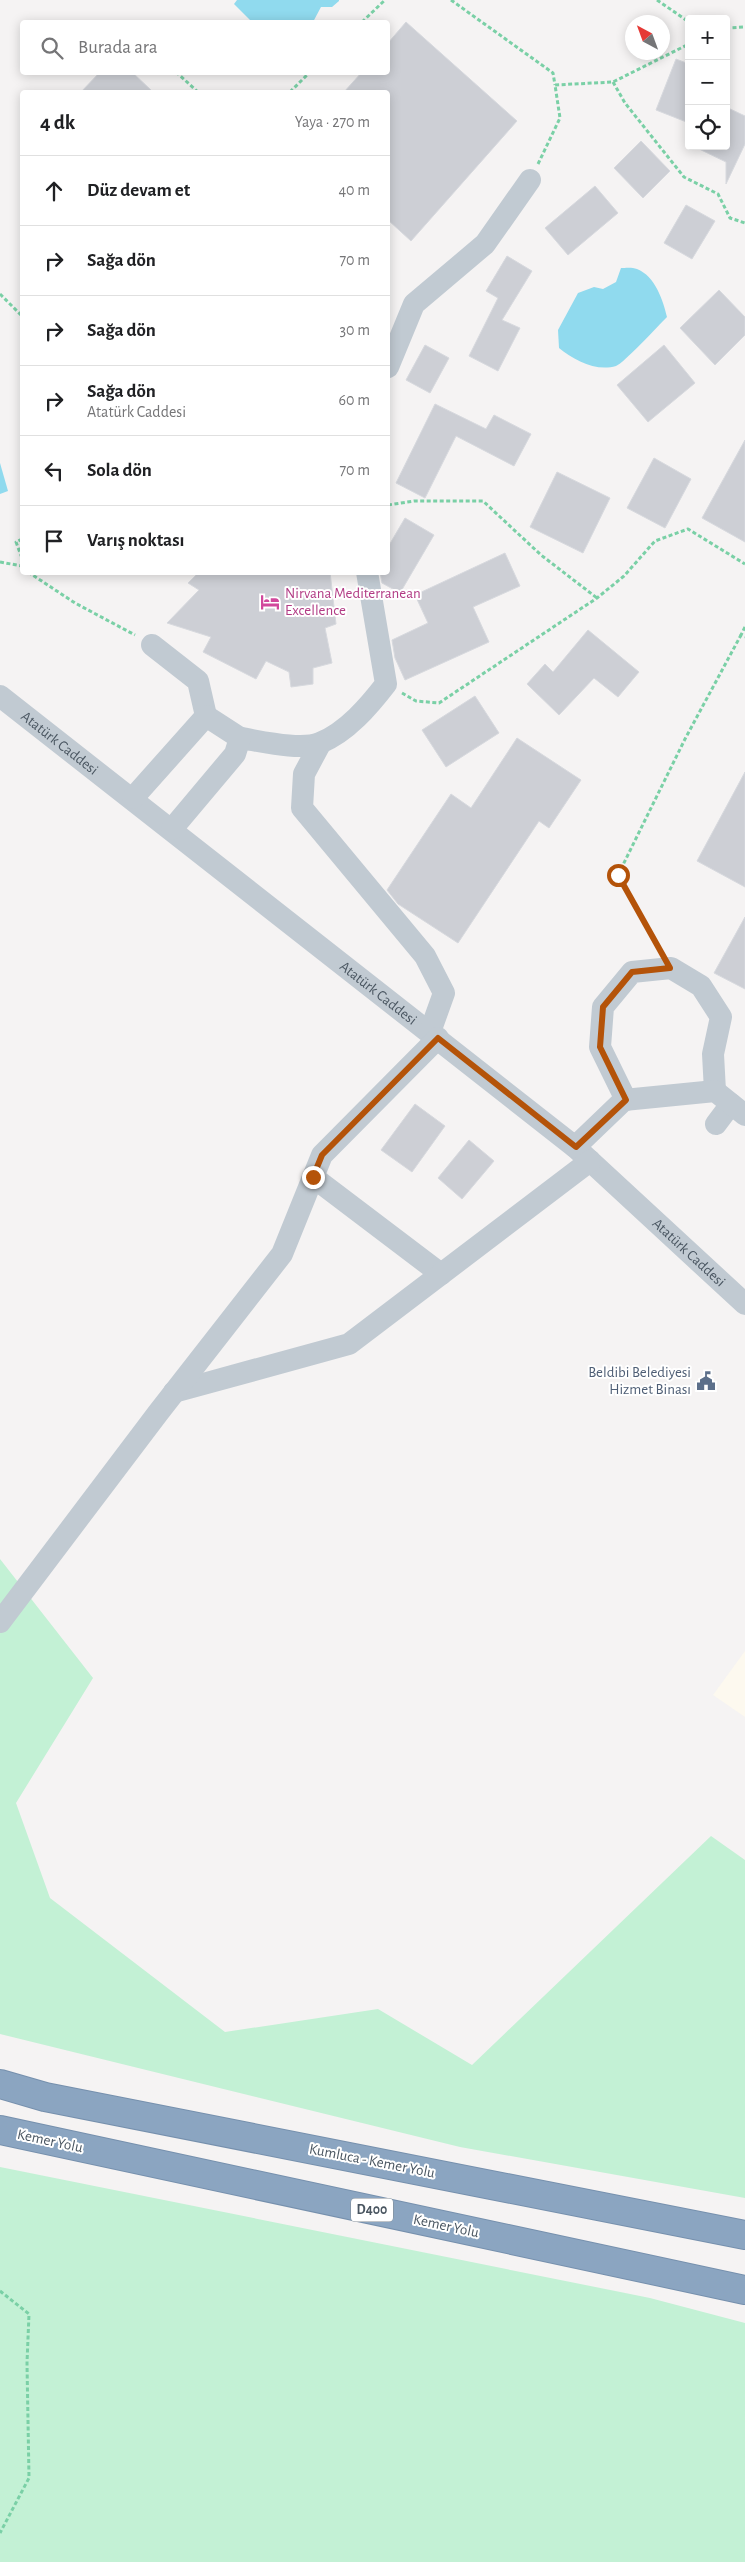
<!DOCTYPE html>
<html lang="tr">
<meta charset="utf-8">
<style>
:root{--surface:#fff;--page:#f2f2f2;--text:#202124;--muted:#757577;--line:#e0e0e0}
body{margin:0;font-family:"Alegreya Sans",sans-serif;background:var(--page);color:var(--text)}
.controls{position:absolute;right:15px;top:15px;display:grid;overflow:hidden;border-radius:5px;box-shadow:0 2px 12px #0003}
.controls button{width:45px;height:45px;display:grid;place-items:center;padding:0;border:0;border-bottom:1px solid var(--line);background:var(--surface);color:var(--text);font:25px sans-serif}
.compass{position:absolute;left:625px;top:15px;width:45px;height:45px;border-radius:50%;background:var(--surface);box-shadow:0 2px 12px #0003;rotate:319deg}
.stop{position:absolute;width:15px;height:15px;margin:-11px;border:4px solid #b45309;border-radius:50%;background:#fff}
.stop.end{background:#b45309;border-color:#fff;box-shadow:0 1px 5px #0008}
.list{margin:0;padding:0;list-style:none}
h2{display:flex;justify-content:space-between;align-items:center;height:65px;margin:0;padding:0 20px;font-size:21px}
h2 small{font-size:16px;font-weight:400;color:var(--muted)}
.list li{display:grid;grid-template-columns:32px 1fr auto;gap:15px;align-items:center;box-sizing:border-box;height:70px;padding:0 20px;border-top:1px solid var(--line)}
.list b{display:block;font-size:19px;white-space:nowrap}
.list p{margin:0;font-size:16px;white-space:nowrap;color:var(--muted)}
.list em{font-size:16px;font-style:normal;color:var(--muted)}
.icon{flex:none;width:28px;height:28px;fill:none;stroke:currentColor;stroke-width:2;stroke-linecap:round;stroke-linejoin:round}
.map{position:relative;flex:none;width:745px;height:2562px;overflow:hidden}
.search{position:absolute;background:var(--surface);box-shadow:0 2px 12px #0003;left:20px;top:20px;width:370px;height:55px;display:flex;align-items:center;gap:12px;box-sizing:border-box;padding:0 18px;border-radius:5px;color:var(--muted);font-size:19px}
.panel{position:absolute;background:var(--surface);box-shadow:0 2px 12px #0003;left:20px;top:90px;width:370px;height:485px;border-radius:5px}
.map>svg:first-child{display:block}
.commercial{fill:#fdf9ef}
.green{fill:#c3f1d5}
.water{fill:#90daee}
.building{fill:#cdcfd5;stroke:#d7d9de}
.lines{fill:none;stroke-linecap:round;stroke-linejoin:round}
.highway-casing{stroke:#7690ad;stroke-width:30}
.path{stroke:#7ad0a6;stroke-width:3;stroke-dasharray:4 2.5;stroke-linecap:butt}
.minor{stroke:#c1cad2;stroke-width:22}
.highway{stroke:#8ba5c1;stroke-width:28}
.route{stroke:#b45309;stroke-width:6}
.labels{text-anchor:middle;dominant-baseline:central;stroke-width:4;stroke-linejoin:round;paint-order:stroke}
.shield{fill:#fff;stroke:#808990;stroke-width:1}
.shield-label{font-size:14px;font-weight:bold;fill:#4a5661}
.hotel-label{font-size:15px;fill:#b23c85;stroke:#fff;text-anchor:start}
.street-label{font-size:15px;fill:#4a5661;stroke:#fff}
.service-label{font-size:15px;fill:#4e5e75;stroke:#fff;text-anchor:end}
</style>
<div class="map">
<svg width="745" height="2562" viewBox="0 0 745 2562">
<rect width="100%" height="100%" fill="#f5f3f3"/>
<path class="commercial" d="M745,1651V1717L713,1695Z"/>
<g class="green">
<path d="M0,1559L93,1678L16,1803L50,1898L225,2032L378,2009L472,2065L711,1836L745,1860V2198L460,2147L0,2034Z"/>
<path d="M0,2167L650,2298L745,2323V2562H0Z"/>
</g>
<g class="water">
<path d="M237,0H339V1L332,7H321L313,22H252L234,4Z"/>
<path d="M621,268C625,268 632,267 637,269C655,276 663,300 667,317C658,326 624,363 616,366C596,372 574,360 559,348L558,330L578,293L594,287L603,289L616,282Z"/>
<path d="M0,463L8,491L0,494Z"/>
</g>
<g class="building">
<path d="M406,22L517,121L411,241L388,220V92H344L362,72H388V43Z"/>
<path d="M676,59L689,64V123L656,110Z"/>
<path d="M100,72H132L153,92H81Z"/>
<path d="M726,107L745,116V144L726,184V162L693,146H726Z"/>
<path d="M641,141L670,171L643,198L614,168Z"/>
<path d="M595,186L618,213L568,255L545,228Z"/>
<path d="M686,205L715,221L692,259L664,243Z"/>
<path d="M507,256L532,271L502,320L520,328L498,371L469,356L498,298L486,291Z"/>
<path d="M719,290L745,317V335L715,365L680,328Z"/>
<path d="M425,345L449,358L430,393L406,380Z"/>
<path d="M664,345L695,383L648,422L617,385Z"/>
<path d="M435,404L486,429L494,415L531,434L514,466L456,436L425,498L396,483Z"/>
<path d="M745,440V542L702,518Z"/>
<path d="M654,458L691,479L665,528L627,508Z"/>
<path d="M557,472L610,498L583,553L530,527Z"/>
<path d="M405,518L434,535L400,593L382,583L380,572H388V547Z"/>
<path d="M505,553L520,586L473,607L489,642L405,680L395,658L392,640L428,623L415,595Z"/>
<path d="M199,572H330L336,624L325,628L332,663L313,668V684L291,687L289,672L266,661L256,679L203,652L211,637L167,623L199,590L188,583Z"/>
<path d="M588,630L639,672L618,697L594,678L559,715L527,684L545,664L553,672Z"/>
<path d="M475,696L499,733L446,767L422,730Z"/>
<path d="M517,738L581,780L549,828L539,821L458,943L398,904L387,890L451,794L471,808Z"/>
<path d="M745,772V887L697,861Z"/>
<path d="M745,917V989L714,973Z"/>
<path d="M415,1104L445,1126L412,1172L381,1150Z"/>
<path d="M469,1140L494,1161L462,1199L438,1178Z"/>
</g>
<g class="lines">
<g class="highway-casing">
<g id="highway">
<path d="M0,2084L45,2097L745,2235"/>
<path d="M0,2130L745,2290"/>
</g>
</g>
<g class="path">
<path d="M451,0L553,73L555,85"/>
<path d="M657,0L689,22"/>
<path d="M362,22L385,0"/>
<path d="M726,28L745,27"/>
<path d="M176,72L198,92"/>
<path d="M613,82L625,103L684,177L718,194L730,218L745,223"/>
<path d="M290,92L310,72"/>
<path d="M538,164L560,118L555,85L613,82L689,44"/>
<path d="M0,294L22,316"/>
<path d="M388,505L414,501H483L541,555L597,598"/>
<path d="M22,539L16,542L22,558"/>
<path d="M0,562L22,566"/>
<path d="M28,572L75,603L135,635"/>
<path d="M745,627L741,635L745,637"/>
<path d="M402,693L416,701L439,703L597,598L624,576L655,541L688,529L745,564"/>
<path d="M659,949L618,875L685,739L741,635"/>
<path d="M0,2291L29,2314L27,2363L29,2478L0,2533"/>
</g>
<g class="minor">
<path d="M388,367L414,304L485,244L530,180"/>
<path d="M152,645L198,681L206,716"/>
<path id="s1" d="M0,696L575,1147L745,1304"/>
<path d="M240,738C260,741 301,751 320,743C347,732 369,706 386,684L367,572"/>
<path d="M320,744L304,774L302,808L425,956L444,993L430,1032"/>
<path d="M133,798L206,716L240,738L235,754L172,829"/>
<path d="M626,1100L600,1047L603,1007L632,972L671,968L701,986L721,1017L713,1054L715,1091"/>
<path d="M716,1124L731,1104"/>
<path d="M575,1147L624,1100L715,1091L745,1115"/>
<path d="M313,1177L441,1274"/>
<path d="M174,1392L349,1344L590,1161"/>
<path d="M0,1622L158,1413L282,1254L322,1155L438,1038"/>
</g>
<use href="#highway" class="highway"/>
</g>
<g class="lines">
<path class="route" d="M313,1177L322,1155L438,1038L576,1147L626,1100L600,1047L603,1007L632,972L670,968L618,875"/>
</g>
<defs>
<g id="hotel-bare" transform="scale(1.5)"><path d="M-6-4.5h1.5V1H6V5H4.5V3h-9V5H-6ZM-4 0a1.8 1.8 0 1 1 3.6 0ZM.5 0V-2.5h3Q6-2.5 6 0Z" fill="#d1479c" stroke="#fff" stroke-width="2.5" paint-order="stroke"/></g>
<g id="civic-bare" transform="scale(1.5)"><path d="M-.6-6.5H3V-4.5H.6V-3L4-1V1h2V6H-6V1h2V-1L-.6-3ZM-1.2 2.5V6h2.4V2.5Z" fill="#5c6f8a" stroke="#fff" stroke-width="2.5" paint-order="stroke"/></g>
</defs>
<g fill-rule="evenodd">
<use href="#hotel-bare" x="270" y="602"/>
<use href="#civic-bare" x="706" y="1381"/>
</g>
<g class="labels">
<rect class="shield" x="351" y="2198.5" width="42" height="23" rx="4"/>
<g class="shield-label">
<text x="372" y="2210">D400</text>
</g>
<g class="hotel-label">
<text x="285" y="593">Nirvana Mediterranean<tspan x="285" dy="17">Excellence</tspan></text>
</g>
<g class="street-label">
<text stroke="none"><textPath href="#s1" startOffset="76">Atatürk Caddesi</textPath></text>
<text stroke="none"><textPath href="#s1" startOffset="481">Atatürk Caddesi</textPath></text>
<text stroke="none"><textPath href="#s1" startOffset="886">Atatürk Caddesi</textPath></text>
<text transform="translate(50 2141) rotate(12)">Kemer Yolu</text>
<text transform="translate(372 2161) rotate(11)">Kumluca - Kemer Yolu</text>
<text transform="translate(446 2226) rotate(12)">Kemer Yolu</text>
</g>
<g class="service-label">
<text x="691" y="1372">Beldibi Belediyesi<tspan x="691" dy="17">Hizmet Binası</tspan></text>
</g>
</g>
</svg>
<div class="controls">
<button>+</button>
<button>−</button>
<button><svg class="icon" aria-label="locate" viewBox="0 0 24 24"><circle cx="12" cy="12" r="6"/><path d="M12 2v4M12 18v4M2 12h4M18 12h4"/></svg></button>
</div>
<svg class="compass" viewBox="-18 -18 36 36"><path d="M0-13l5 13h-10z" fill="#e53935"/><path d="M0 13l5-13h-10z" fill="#757577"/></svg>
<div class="stop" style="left:618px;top:875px"></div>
<div class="stop end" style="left:313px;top:1177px"></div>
<div class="search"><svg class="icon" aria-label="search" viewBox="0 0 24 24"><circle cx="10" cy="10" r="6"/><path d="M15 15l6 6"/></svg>Burada ara</div>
<section class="panel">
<h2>4 dk<small>Yaya · 270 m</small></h2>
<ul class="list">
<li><svg class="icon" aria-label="ahead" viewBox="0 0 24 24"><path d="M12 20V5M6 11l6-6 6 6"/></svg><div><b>Düz devam et</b></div><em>40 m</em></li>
<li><svg class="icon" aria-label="right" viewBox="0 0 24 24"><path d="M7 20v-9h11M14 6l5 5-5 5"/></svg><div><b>Sağa dön</b></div><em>70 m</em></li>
<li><svg class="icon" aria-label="right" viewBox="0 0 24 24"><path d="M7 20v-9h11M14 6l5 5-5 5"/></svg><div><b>Sağa dön</b></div><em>30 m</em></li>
<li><svg class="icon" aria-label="right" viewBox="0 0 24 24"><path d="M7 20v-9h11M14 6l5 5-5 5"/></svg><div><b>Sağa dön</b><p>Atatürk Caddesi</p></div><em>60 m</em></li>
<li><svg class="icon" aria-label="left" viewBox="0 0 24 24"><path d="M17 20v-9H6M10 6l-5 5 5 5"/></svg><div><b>Sola dön</b></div><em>70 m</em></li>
<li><svg class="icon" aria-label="arrive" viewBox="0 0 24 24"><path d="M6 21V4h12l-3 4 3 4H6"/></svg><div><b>Varış noktası</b></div></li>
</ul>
</section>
</div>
